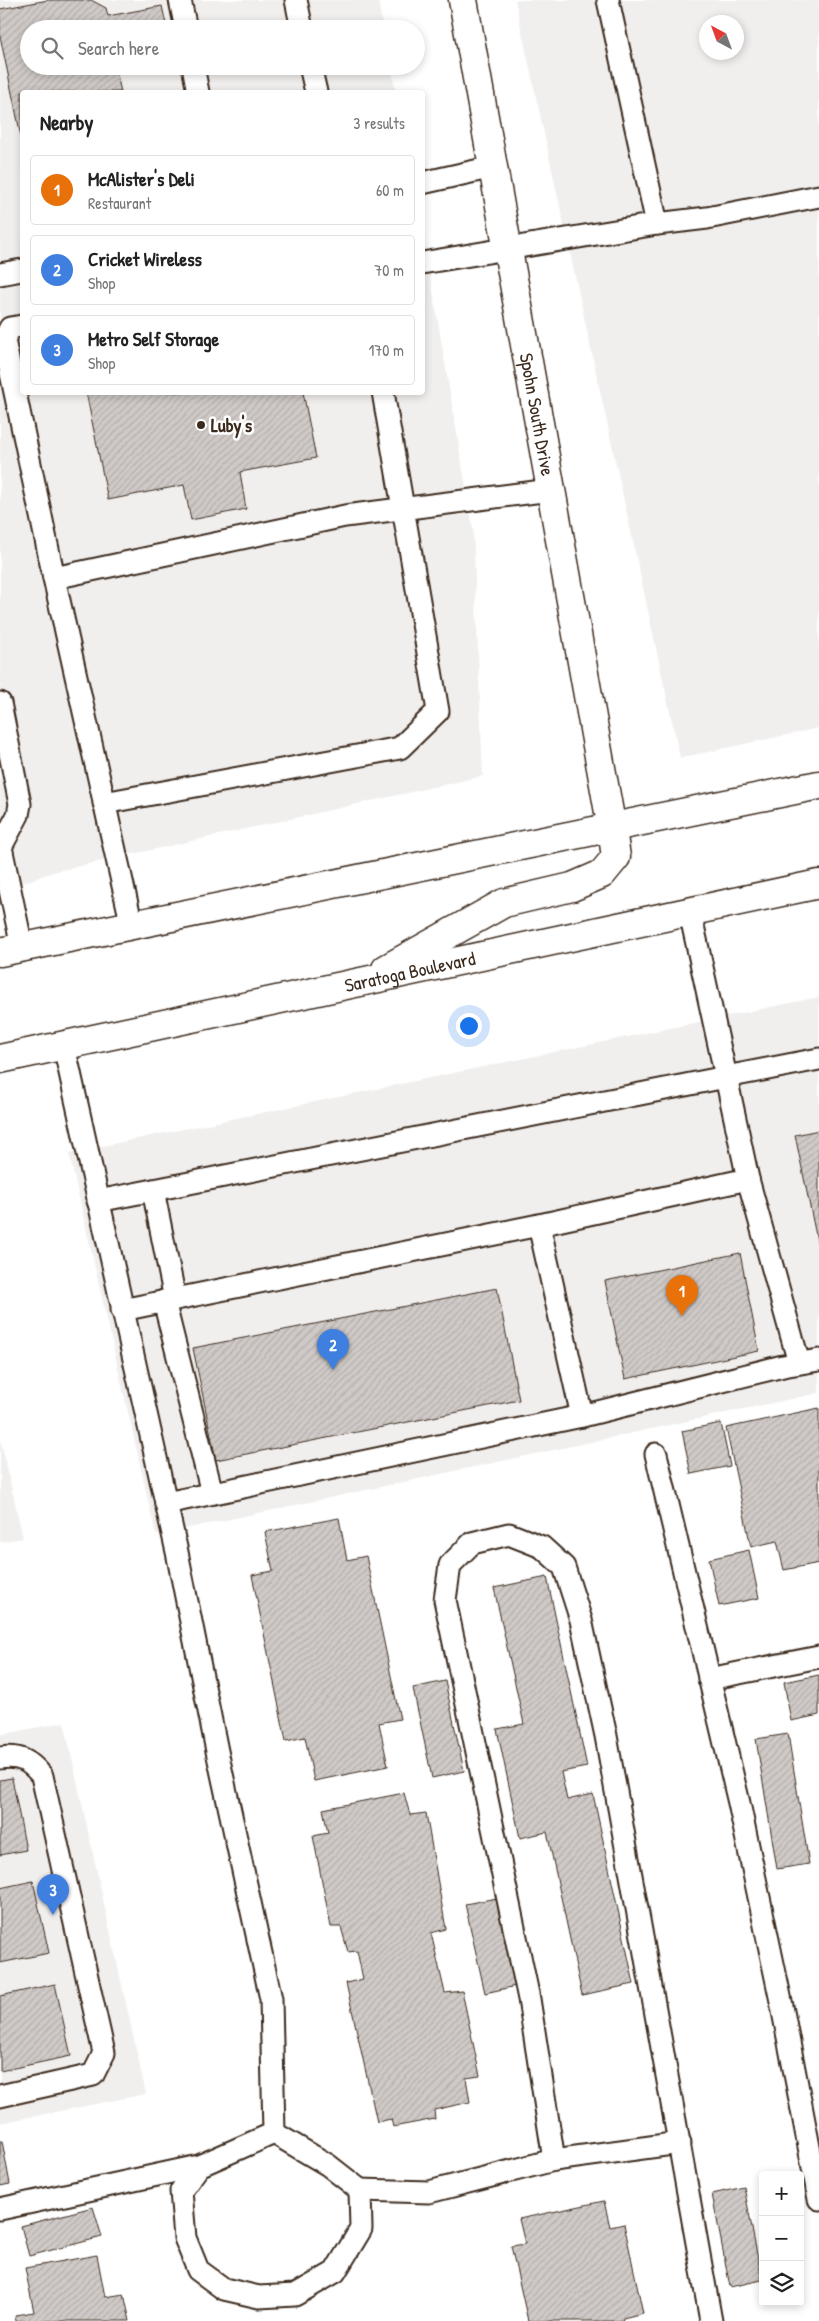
<!DOCTYPE html>
<meta charset="utf-8">
<style>
:root{--surface:#fff;--page:#f6f6f6;--text:#222;--muted:#767676;--line:#e0e0e0;--accent:#111827}
body{margin:0;font-family:"Patrick Hand",sans-serif;background:var(--page);color:var(--text)}
.controls{position:absolute;right:15px;bottom:15px;display:grid;overflow:hidden;border-radius:5px;box-shadow:0 2px 8px #0003}
.controls button{width:45px;height:45px;display:grid;place-items:center;padding:0;border:0;border-bottom:1px solid var(--line);background:var(--surface);color:var(--text);font:25px sans-serif}
.compass{position:absolute;left:699px;top:15px;width:45px;height:45px;border-radius:50%;background:var(--surface);box-shadow:0 2px 8px #0003;rotate:319deg}
.you{position:absolute;left:468px;top:1025px;width:18px;height:18px;margin:-12px;border:4px solid #fff;border-radius:50%;background:#1a73e8;box-shadow:0 0 0 8px #1a73e833}
.badge{display:grid;place-items:center;width:32px;height:32px;border-radius:50%;background:var(--accent);color:#fff;font-size:16px;font-weight:700}
.pin{position:absolute;translate:-50% -41px;filter:drop-shadow(0 1px 2px #0008)}
.pin::after{content:'';position:absolute;top:26px;width:18px;height:15px;background:inherit;clip-path:polygon(0 0,100% 0,50% 100%)}
.list{margin:0;padding:0;list-style:none}
h2{display:flex;justify-content:space-between;align-items:center;height:65px;margin:0;padding:0 20px;font-size:21px}
h2 small{font-size:16px;font-weight:400;color:var(--muted)}
.list li{display:grid;grid-template-columns:32px 1fr auto;gap:15px;align-items:center;box-sizing:border-box;height:70px;margin:0 10px 10px;padding:0 10px;border:1px solid var(--line);border-radius:5px}
.list b{display:block;font-size:19px;white-space:nowrap}
.list p{margin:0;font-size:16px;white-space:nowrap;color:var(--muted)}
.list em{font-size:16px;font-style:normal;color:var(--muted)}
.icon{flex:none;width:28px;height:28px;fill:none;stroke:currentColor;stroke-width:2;stroke-linecap:round;stroke-linejoin:round}
.map{position:relative;flex:none;width:819px;height:2321px;overflow:hidden}
.search{position:absolute;background:var(--surface);box-shadow:0 2px 8px #0003;left:20px;top:20px;width:405px;height:55px;display:flex;align-items:center;gap:12px;box-sizing:border-box;padding:0 18px;border-radius:28px;color:var(--muted);font-size:19px}
.panel{position:absolute;background:var(--surface);box-shadow:0 2px 8px #0003;left:20px;top:90px;width:405px;height:305px;border-radius:5px}
.map>svg:first-child{display:block}
.built{fill:#f1efee;fill-rule:evenodd}
.building{fill:url(#building-hatch);stroke:#3b2a1e}
.lines{fill:none;stroke-linecap:round;stroke-linejoin:round}
.service-casing{stroke:#3b2a1e;stroke-width:25}
.minor-casing{stroke:#3b2a1e;stroke-width:31}
.secondary-casing{stroke:#3b2a1e;stroke-width:31}
.service{stroke:#fff;stroke-width:21}
.minor{stroke:#fff;stroke-width:28}
.secondary{stroke:#fff;stroke-width:28}
.poi-dot{fill:#3b2a1e;stroke:#fff;stroke-width:2}
.labels{text-anchor:middle;dominant-baseline:central;stroke-width:5;stroke-linejoin:round;paint-order:stroke}
.street-label{font-size:19px;fill:#3b2a1e;stroke:#fff}
.poi-label{font-size:19px;font-weight:bold;fill:#3b2a1e;stroke:#fff;text-anchor:start}
</style>
<div class="map">
<svg width="819" height="2321" viewBox="0 0 819 2321">
<defs>
<pattern id="building-hatch" width="6" height="6" patternUnits="userSpaceOnUse" patternTransform="scale(1.25)"><rect width="6" height="6" fill="#cfcac7"/><path d="M-1 1l2-2M0 6l6-6M5 7l2-2" fill="none" stroke="#b3aeaa"/></pattern>
</defs>
<rect width="100%" height="100%" fill="#fff"/>
<filter id="ink" filterUnits="userSpaceOnUse"><feTurbulence type="fractalNoise" baseFrequency=".02" numOctaves="2"/><feDisplacementMap in="SourceGraphic" scale="10" xChannelSelector="R" yChannelSelector="G"/><feConvolveMatrix kernelMatrix="1 2 1 2 8 2 1 2 1" color-interpolation-filters="sRGB"/></filter>
<g filter="url(#ink)">
<g class="built">
<path d="M0,0H378L383,29H29V66H391L396,92H22V392H422L423,233L473,529L483,776L53,872L0,891Z"/>
<path d="M515,0H819V728L680,758ZM706,22H736V52H706Z"/>
<path d="M819,997V1393L156,1535L69,1153Z"/>
<path d="M0,1437L23,1538L0,1542Z"/>
<path d="M64,1722L146,2094L0,2123V1735Z"/>
</g>
<g class="building">
<path d="M48,0H91L106,8L108,16L162,6L167,29H29V66H115L121,92H22V141L0,36V9Z"/>
<path d="M86,392H303L316,458L240,472L246,509L191,520L184,485L108,500Z"/>
<path d="M819,1130V1250L795,1135Z"/>
<path d="M740,1253L759,1351L625,1379L605,1281Z"/>
<path d="M497,1288L519,1400L216,1460L193,1348Z"/>
<path d="M819,1408V1563L784,1570L777,1541L751,1547L726,1428Z"/>
<path d="M721,1423L730,1466L691,1474L682,1431Z"/>
<path d="M339,1518L347,1560L366,1556L400,1719L379,1723L388,1766L314,1781L305,1737L286,1741L252,1575L273,1571L265,1532Z"/>
<path d="M749,1550L759,1598L719,1606L709,1559Z"/>
<path d="M547,1577L587,1767L561,1772L567,1800L593,1794L634,1984L582,1995L547,1832L520,1838L497,1729L524,1724L494,1588Z"/>
<path d="M819,1675V1715L791,1721L784,1682Z"/>
<path d="M445,1681L464,1771L432,1778L413,1688Z"/>
<path d="M788,1734L809,1864L777,1869L756,1739Z"/>
<path d="M12,1778L26,1850L0,1855V1780Z"/>
<path d="M404,1793L410,1815L426,1813L446,1929L431,1933L445,1993L462,1991L480,2076L466,2078L470,2102L434,2110L435,2119L393,2127L391,2119L377,2122L346,1983L363,1979L357,1951L348,1952L341,1927H331L313,1836L328,1833L323,1809Z"/>
<path d="M33,1881L49,1953L0,1963V1888Z"/>
<path d="M497,1898L516,1986L485,1993L465,1904Z"/>
<path d="M55,1984L71,2056L0,2071V1996Z"/>
<path d="M0,2141H2L10,2184L0,2186Z"/>
<path d="M744,2187L762,2280L730,2287L712,2194Z"/>
<path d="M604,2201L610,2227L624,2224L643,2313L623,2318L622,2321H528L511,2246L525,2244L519,2219Z"/>
<path d="M93,2207L102,2237L29,2256L21,2226Z"/>
<path d="M97,2255L105,2297L124,2294L130,2321H16L15,2315L34,2312L25,2268Z"/>
</g>
<g class="lines">
<g class="service-casing">
<g id="service">
<path d="M180,0L186,29"/>
<path d="M296,0L302,29"/>
<path d="M608,0L657,224L707,218L819,196"/>
<path d="M193,66L198,92"/>
<path d="M310,66L316,92"/>
<path d="M422,183L493,167"/>
<path d="M422,263L657,224"/>
<path d="M0,274L22,270"/>
<path d="M22,326L10,328L4,340L54,578L345,516L551,490"/>
<path d="M54,578L132,926"/>
<path d="M0,703L20,804L18,815L1,847L22,947"/>
<path d="M104,803L400,748L438,711L383,392"/>
<path d="M64,1046L177,1552L217,1751L271,1999L274,2133L199,2166L181,2191L185,2238L198,2270L224,2289L259,2297L295,2295L335,2272L361,2229L360,2190L328,2165L274,2133"/>
<path d="M748,1179L799,1363"/>
<path d="M153,1190L175,1299"/>
<path d="M98,1201L726,1077L690,912"/>
<path d="M539,1225L582,1416L783,1366L819,1360"/>
<path d="M164,1301L212,1493"/>
<path d="M122,1310L539,1225L748,1179L726,1077L819,1059"/>
<path d="M656,1454L739,1803L782,2006L819,2199"/>
<path d="M166,1503L582,1416"/>
<path d="M709,1679L819,1657"/>
<path d="M0,1758C20,1755 30,1761 42,1776L104,2053L93,2075L0,2096"/>
<path d="M554,2160L680,2143"/>
<path d="M360,2190L429,2192L554,2160L529,1999L445,1600L450,1565L472,1543L509,1534L542,1547L564,1567L581,1620L606,1736L711,2321"/>
<path d="M0,2209L199,2166"/>
</g>
</g>
<g class="minor-casing">
<g id="minor">
<path id="s1" d="M463,0L612,829"/>
</g>
</g>
<g class="secondary-casing">
<g id="secondary">
<path d="M0,952L819,785"/>
<path d="M386,969L504,903L572,887L602,874L616,857L612,829"/>
<path id="s2" d="M0,1059L819,884"/>
</g>
</g>
<use href="#service" class="service"/>
<use href="#minor" class="minor"/>
<use href="#secondary" class="secondary"/>
</g>
</g>
<circle class="poi-dot" cx="201" cy="425" r="5"/>
<g class="labels">
<g class="street-label">
<text stroke="none"><textPath href="#s1" startOffset="421">Spohn South Drive</textPath></text>
<text stroke="none"><textPath href="#s2" startOffset="419">Saratoga Boulevard</textPath></text>
</g>
<g class="poi-label">
<text x="211" y="425">Luby's</text>
</g>
</g>
</svg>
<div class="controls">
<button>+</button>
<button>−</button>
<button><svg class="icon" aria-label="layers" viewBox="0 0 24 24"><path d="M12 4l9 5-9 5-9-5zM3 14l9 5 9-5"/></svg></button>
</div>
<svg class="compass" viewBox="-18 -18 36 36"><path d="M0-13l5 13h-10z" fill="#e53935"/><path d="M0 13l5-13h-10z" fill="#767676"/></svg>
<div class="you"></div>
<div class="pin badge" style="left:682px;top:1316px;background:#e8710a">1</div>
<div class="pin badge" style="left:333px;top:1370px;background:#3f7fe0">2</div>
<div class="pin badge" style="left:53px;top:1915px;background:#3f7fe0">3</div>
<div class="search"><svg class="icon" aria-label="search" viewBox="0 0 24 24"><circle cx="10" cy="10" r="6"/><path d="M15 15l6 6"/></svg>Search here</div>
<section class="panel">
<h2>Nearby<small>3 results</small></h2>
<ul class="list">
<li><span class="badge" style="background:#e8710a">1</span><div><b>McAlister's Deli</b><p>Restaurant</p></div><em>60 m</em></li>
<li><span class="badge" style="background:#3f7fe0">2</span><div><b>Cricket Wireless</b><p>Shop</p></div><em>70 m</em></li>
<li><span class="badge" style="background:#3f7fe0">3</span><div><b>Metro Self Storage</b><p>Shop</p></div><em>170 m</em></li>
</ul>
</section>
</div>
